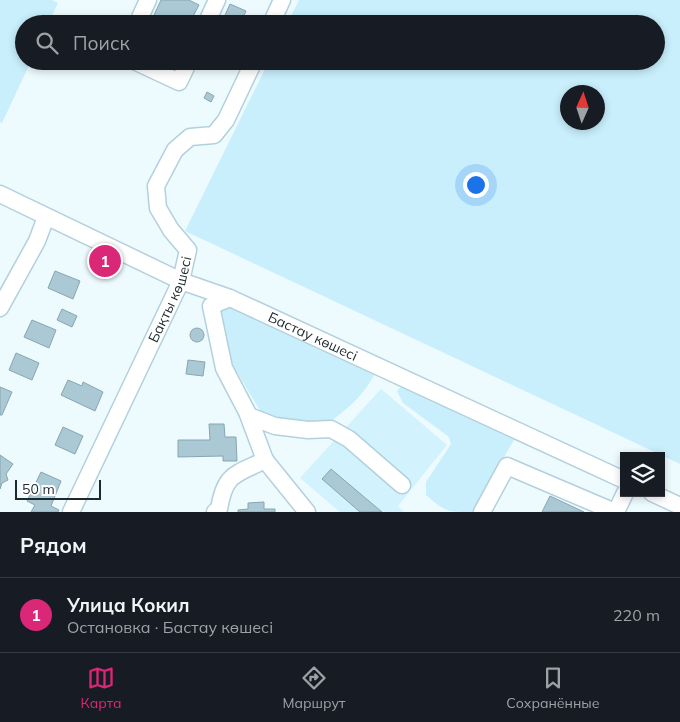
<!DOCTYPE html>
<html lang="ru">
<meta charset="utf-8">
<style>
:root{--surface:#171b24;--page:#20242c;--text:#f1f3f6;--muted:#9ea1a6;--line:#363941;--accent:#db2777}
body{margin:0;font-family:Mulish,sans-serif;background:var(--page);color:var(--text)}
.controls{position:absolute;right:15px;bottom:15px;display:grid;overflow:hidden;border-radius:0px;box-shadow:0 2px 8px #0003}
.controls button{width:45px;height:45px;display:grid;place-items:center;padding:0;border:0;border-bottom:1px solid var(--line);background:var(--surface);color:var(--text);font:25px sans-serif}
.compass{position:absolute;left:560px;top:85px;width:45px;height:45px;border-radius:50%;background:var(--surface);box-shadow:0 2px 8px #0003;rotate:3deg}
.scale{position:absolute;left:15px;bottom:12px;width:86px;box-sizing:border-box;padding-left:5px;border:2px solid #1d292d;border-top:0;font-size:14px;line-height:18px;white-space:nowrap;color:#1d292d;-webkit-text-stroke:4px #fff;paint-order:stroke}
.you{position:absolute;left:475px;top:184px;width:18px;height:18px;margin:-12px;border:4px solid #fff;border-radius:50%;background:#1a73e8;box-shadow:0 0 0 8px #1a73e833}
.badge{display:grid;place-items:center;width:32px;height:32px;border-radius:50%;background:var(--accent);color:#fff;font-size:16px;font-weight:700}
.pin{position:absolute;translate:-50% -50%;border:2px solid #fff;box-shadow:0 1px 5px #0006}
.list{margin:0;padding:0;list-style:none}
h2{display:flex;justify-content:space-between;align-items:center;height:65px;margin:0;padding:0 20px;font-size:21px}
h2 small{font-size:16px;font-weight:400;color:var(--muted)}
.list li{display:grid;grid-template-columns:32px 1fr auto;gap:15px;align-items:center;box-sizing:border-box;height:75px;padding:0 20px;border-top:1px solid var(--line)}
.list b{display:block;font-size:19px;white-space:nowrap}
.list p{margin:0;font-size:16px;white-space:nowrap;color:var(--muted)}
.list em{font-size:16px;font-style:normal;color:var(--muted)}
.icon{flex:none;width:28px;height:28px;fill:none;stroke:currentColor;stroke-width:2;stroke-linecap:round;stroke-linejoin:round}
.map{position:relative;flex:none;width:680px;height:512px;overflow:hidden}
.search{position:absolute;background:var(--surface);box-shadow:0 2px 8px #0003;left:15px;right:15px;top:15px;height:55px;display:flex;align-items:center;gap:12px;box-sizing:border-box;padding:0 18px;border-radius:28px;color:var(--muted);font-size:19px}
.sheet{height:140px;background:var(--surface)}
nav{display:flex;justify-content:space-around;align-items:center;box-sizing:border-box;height:70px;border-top:1px solid var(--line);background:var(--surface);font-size:14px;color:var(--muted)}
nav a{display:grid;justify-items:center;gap:2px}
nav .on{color:var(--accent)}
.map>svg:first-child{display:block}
.built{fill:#d2f2fd}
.green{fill:#c9effc;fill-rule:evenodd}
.building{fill:#aac9d4;stroke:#88a6b0}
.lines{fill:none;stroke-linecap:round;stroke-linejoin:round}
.minor-casing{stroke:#b2d1dc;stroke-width:19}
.minor{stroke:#fff;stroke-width:16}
.labels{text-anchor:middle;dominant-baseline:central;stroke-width:4.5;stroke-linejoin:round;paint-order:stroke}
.street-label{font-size:14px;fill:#1d292d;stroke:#fff}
</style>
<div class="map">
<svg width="680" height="512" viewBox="0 0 680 512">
<rect width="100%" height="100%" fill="#edfafe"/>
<path class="built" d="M381,389L447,445L398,506L404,512H340L300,478Z"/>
<g class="green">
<path d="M0,0H52L58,3L48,24H24V61H31L2,123L0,122Z"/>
<path d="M299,0H680V464L185,231L269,61H656V24H287ZM598,92V122H568V92Z"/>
<path d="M230,306L375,373C364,396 346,410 327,424L264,417L229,359L219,307Z"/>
<path d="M403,384L512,435L514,440L472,512C446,512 446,512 426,495V482L451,444L449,437L403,403L397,391Z"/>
</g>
<g class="building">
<path d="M161,0H189L199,5L189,24H172L154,15Z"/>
<path d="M230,4L246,11L240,24L222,22Z"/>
<path d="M207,92L214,96L211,102L204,98Z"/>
<path d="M55,271L80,281L73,299L48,288Z"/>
<path d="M62,309L77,316L72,327L57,320Z"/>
<path d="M32,320L56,330L49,348L24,337Z"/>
<circle cx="197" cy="335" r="7"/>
<path d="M16,353L39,363L32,380L9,370Z"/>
<path d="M188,360L205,362L203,376L186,374Z"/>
<path d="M68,380L82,386L83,382L103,392L95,411L61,395Z"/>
<path d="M0,387L12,392L2,415H0Z"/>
<path d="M209,424H224L225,437H236L237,461H223V456L178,457V440H210Z"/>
<path d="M63,427L83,436L75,454L55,445Z"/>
<path d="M0,455L13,464L6,474L8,480L2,483L0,489Z"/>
<path d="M331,469L382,512H360L322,479Z"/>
<path d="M41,472L61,481L51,506L59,510L58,512H31L35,505L27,501Z"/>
<path d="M550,496L584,512H542Z"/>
<path d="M264,502V509H275V512H238V510L248,509V503Z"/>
</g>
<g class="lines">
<g class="minor-casing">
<g id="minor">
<path d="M137,24L148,0"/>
<path d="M206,24L217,0"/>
<path d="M271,24L282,0"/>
<path d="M134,61L179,82L189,61"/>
<path id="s1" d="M0,194L181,281L230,298L624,480"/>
<path d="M230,298L211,306L224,368L247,412L265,460L307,512"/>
<path d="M0,308L37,241L46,217"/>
<path d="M249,416L275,426L308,430L331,429L349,439L402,485"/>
<path d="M652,493L680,506"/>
<path id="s2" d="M71,512L181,281L188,250L171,230L158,208L156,186L175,150L190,137L214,135L226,120L254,61"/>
<path d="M215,512L219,509C225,473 235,475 265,460"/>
<path d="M482,512L507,466L615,512"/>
<path d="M616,512L625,493"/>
</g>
</g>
<use href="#minor" class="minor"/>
</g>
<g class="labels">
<g class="street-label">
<text stroke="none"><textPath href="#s2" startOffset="235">Бақты көшесі</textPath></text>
<text stroke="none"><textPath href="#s1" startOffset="344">Бастау көшесі</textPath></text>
</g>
</g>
</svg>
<div class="controls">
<button><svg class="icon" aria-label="layers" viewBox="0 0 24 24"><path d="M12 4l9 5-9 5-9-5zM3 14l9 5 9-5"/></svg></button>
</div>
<svg class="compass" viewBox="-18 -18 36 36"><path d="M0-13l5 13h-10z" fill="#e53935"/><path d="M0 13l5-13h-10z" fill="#9ea1a6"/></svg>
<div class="scale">50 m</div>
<div class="you"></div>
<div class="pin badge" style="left:105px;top:261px">1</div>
<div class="search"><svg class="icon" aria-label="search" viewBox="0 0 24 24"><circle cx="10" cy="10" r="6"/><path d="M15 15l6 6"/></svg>Поиск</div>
</div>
<section class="sheet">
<h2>Рядом<small></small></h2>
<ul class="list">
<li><span class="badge">1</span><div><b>Улица Кокил</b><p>Остановка · Бастау көшесі</p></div><em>220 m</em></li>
</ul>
</section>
<nav>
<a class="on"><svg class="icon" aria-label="map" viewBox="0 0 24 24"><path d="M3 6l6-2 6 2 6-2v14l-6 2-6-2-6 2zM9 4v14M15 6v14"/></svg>Карта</a>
<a><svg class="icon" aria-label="directions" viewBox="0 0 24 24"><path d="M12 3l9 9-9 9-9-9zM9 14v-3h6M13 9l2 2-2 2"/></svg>Маршрут</a>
<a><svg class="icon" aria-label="saved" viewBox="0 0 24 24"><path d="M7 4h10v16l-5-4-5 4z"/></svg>Сохранённые</a>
</nav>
